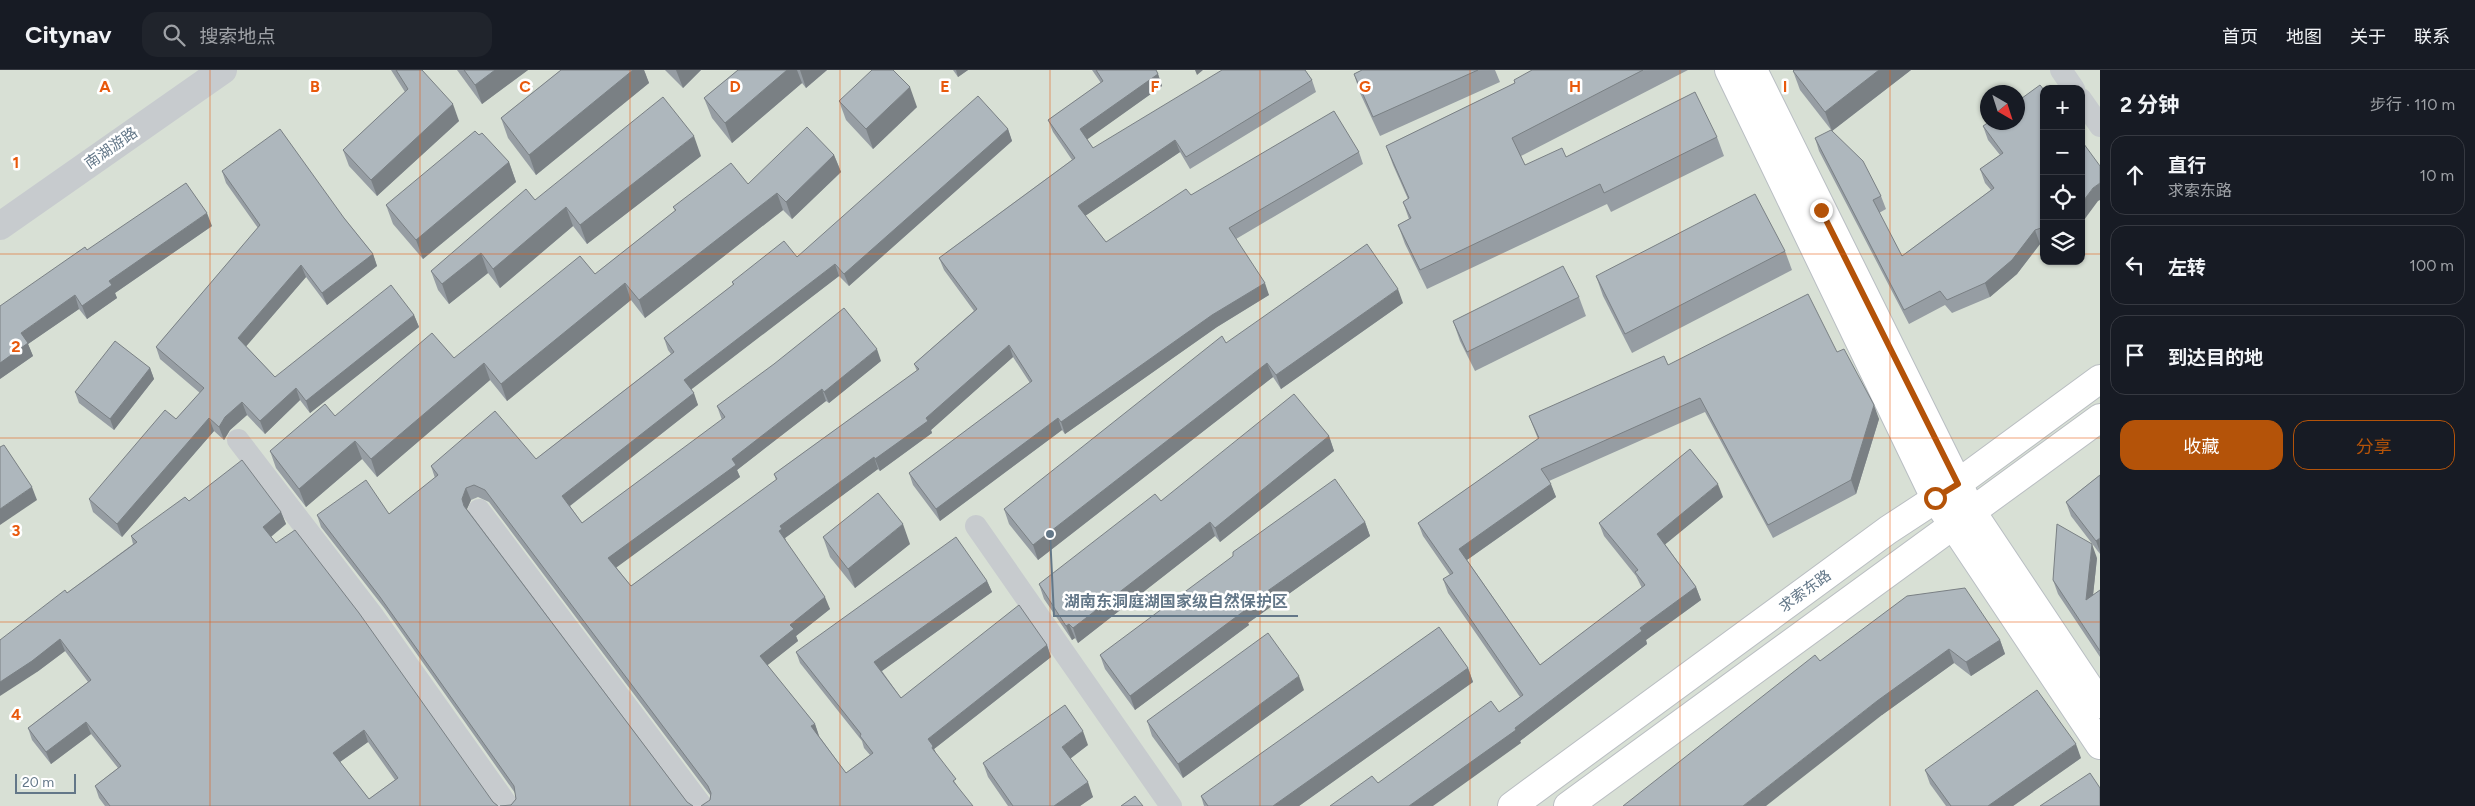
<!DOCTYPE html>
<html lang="zh">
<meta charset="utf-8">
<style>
:root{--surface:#171b24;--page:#20242c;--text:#f1f3f6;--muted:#9ea1a6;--line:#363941;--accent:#b45309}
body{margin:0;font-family:Figtree,"Noto Sans SC",sans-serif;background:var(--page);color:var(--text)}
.controls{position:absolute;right:15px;top:15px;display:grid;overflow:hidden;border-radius:10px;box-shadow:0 1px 4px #0004}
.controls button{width:45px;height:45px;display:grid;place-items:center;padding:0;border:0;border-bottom:1px solid var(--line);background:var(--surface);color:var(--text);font:25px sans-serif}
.compass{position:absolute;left:1980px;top:15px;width:45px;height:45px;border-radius:50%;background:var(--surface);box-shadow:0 1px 4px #0004;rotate:141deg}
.scale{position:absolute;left:15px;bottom:12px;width:61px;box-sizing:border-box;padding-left:5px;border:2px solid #637788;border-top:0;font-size:14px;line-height:18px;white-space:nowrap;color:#637788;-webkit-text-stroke:4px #fff;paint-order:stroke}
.stop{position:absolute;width:15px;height:15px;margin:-11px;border:4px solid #b45309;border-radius:50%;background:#fff}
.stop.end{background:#b45309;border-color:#fff;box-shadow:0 1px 5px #0008}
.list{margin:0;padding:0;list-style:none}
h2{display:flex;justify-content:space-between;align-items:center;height:65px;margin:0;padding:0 20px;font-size:21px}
h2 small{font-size:16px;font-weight:400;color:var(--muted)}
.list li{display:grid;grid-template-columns:32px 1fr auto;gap:15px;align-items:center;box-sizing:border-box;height:80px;margin:0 10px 10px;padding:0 10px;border:1px solid var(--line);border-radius:15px}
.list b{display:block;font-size:19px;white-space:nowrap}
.list p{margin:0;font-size:16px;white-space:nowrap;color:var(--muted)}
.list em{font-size:16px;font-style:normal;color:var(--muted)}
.actions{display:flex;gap:10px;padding:15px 20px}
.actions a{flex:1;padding:11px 0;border:1px solid var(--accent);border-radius:15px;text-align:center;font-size:18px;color:var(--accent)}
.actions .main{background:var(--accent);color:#fff}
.icon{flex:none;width:28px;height:28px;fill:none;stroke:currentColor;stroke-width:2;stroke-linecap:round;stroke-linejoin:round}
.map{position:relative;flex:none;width:2100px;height:736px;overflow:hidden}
header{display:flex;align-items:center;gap:30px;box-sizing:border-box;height:70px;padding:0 25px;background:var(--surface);border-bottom:1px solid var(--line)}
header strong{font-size:24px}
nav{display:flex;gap:28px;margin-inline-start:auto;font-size:18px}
.search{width:350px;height:45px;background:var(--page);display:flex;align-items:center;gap:12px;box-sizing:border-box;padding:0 18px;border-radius:15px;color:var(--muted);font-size:19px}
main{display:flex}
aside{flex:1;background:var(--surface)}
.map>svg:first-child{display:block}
.green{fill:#d8e0d5;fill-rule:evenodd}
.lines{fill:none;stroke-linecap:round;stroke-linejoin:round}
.secondary-casing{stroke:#b9bec3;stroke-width:30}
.primary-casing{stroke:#babec2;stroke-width:30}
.minor{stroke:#c7cbce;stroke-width:22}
.tertiary{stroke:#c7cbce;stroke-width:28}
.secondary{stroke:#fff;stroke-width:28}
.primary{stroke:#fff;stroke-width:28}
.wall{fill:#969da3;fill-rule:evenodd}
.shaded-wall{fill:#7a8084}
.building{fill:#aeb7bd;stroke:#7a8084;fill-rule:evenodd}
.route{stroke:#b45309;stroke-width:6}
.grid{fill:none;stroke:#e8590c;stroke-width:1;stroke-opacity:0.55}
.labels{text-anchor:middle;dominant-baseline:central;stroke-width:5;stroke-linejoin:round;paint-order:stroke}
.street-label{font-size:15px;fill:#637788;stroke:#fff}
.grid-label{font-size:16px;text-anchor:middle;font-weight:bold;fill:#e8590c;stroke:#fff;stroke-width:5;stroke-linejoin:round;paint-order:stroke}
.leader{fill:none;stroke:#637788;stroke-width:2}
.callout-dot{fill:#637788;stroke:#fff;stroke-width:2}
.callout-label{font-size:16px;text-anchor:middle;font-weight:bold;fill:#637788;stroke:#fff;stroke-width:5;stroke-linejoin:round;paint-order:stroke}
</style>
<header>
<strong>Citynav</strong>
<div class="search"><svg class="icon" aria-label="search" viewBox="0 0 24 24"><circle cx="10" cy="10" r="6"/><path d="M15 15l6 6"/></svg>搜索地点</div>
<nav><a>首页</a><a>地图</a><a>关于</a><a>联系</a></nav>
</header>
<main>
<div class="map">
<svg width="2100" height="736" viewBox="0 0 2100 736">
<rect width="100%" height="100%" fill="#f7f8f4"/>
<path class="green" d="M0,0H2100V736H0ZM2044,19H2081V191H2044ZM1988,22H2018V52H1988Z"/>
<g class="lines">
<g class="secondary-casing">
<g id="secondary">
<path d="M1729,0L1935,428L2100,675"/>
<path d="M1753,0L1972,442L2100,634"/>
</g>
</g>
<g class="primary-casing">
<g id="primary">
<path d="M1512,736L1888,460L1946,422L2100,309"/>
<path d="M1568,736L2100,348"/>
</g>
</g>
<g class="minor">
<path d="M2061,0L2074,19"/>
<path d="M2081,29L2100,56"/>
<path d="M238,370L374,547L508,736"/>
<path d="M479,440L702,736"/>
<path d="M976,456L1171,736"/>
</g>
<path class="tertiary" d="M0,156L223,0"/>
<use href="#secondary" class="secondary"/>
<use href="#primary" class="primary"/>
</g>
<g class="wall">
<path d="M391,0H422L459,51L377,126L349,96L343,80L405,22Z"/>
<path d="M457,0H528L482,34Z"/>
<path d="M561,0H644L649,13L536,105L508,68L501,48Z"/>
<path d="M665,0H701L683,18Z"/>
<path d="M738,0H827L806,18L802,13L732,73L712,48L704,28Z"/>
<path d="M953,0H968L958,7Z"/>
<path d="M1092,0H1156L1158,4L1162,16L1087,69L1093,78L1312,10L1316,22L1190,99L1180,82L1085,146L1106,172L1191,125L1359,82L1363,94L1236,169L1269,225L1217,257L1065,364L1062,360L940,451L913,415L909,403L1030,313L1013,287L931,360L932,363L880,401L878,399L785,468L786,471L830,539L796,566L798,571L767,595L815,654L819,666L846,703L870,685L864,678L862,671L800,593L796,582L987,511L992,522L882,601L901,628L1047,575L1051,587L934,679L936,683L958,717L710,730V725L489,432L478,427L471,430L467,439L687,732L511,735L516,729L515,723L385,539L321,457L317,445L389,444L435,408L431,396L536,389L671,284L668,280L664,268L733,215L732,212L797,187L1008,59L1012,71L849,216L839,206L691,319L698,335L570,436L582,453L722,350L717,336L881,291L829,333L826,331L737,400L740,407L616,497L631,516L776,410L774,404L917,301L914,294L974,241L944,200L939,188L1072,90L1053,62L1048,50L1101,13Z"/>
<path d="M1362,0H1495L1500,12L1380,66L1360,23L1354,4Z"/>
<path d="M1532,0H1688L1521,86L1525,95L1566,87L1717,67L1724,86L1611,142L1607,134L1427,219L1405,174L1398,155L1409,149L1403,132L1408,129L1393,95L1386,76L1515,13Z"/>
<path d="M1794,0H1911L1832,61L1800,20L1793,1Z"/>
<path d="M2044,20V173L2040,174L2017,204L1990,227L1952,243L1945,235L1909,254L1819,81L1815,68L1881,126L1886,139L1879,143L1902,186L1991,120L1985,113L1980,99L2000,85L1988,70L1983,56Z"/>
<path d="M839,31L917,37L873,79L846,50Z"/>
<path d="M479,65L509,92L516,112L423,189L393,154L386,135Z"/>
<path d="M834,85L841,102L792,149L783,140L645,248L631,230L507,331L490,310L377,407L362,389L306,437L276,398L270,381L335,346L454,288L595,204L675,141L673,137L748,114Z"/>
<path d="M701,86L587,174L573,156L500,218L488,203L449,234L438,220L431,201L535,130Z"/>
<path d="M222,101L344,148L373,184L377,196L327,235L306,207L246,276L275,307L414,245L419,257L310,343L300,330L265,364L247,345L230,360L224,370L214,361L122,467L93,442L89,429L176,349L200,323L160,289L156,277L258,158L226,113Z"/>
<path d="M212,156L115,223L117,228L87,249L79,239L28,274L33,286L0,309L87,180Z"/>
<path d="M1785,181L1792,200L1632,283L1603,226L1596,206Z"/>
<path d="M1579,227L1586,246L1475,301L1460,271L1453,251Z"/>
<path d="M1403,233L1281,319L1273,307L1038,490L1009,454L1004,439L1226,273Z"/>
<path d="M1837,282L1879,349L1856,424L1773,468L1705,342L1549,411L1556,427L1467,490L1540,595L1642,518L1636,506L1604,466L1599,453L1723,427L1665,474L1696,517L1701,530L1646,570L1647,574L1520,671L1521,673L1378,713L1499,642L1520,627L1448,523L1443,509L1450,505L1423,466L1418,453L1538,369L1529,346L1668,295Z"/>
<path d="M150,298L154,309L114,360L79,333L75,322Z"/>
<path d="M1329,366L1334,381L1220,472L1215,466L1078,573L1075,568L1072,570L1044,529L1039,514L1161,431Z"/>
<path d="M2100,405V484L2071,446L2066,432Z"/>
<path d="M189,431L281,442L286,454L271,467L493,732L498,736H105L99,728L95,716L118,698L91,664L51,694L32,670L28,658L88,612L65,581L37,602L67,523L133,474L131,466ZM368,672L395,710L369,729L340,692Z"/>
<path d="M1365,452L1370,466L1248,553L1249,555L1135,640L1105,599L1100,585Z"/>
<path d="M823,467L910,474L855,518L830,487Z"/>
<path d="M2097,488L2093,525L2100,520V587L2058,524L2053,510Z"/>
<path d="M2000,570L2005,584L1971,606L1954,593L1882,645L1820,591Z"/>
<path d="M1468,598L1473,612L1299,736H1204L1201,726Z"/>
<path d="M1304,620L1183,708L1152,666L1147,651Z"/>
<path d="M1088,675L1070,689L1093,727L1080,736H1008L988,707L983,693Z"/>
<path d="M2081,688L2013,736H1946L1930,714L1925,700Z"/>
</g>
<g class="shaded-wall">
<path d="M495,0H528L482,34L475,15Z"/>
<path d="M633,0H644L649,13L536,105L529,85Z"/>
<path d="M676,0H701L683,18Z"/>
<path d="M787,0H797L802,13L732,73L725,53Z"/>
<path d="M800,0H827L806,18Z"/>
<path d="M956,0H968L958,7Z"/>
<path d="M1195,0H1203L1197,5Z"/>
<path d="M1879,0H1911L1832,61L1825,42Z"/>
<path d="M1158,4L1162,16L1085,71L1080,59Z"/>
<path d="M910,17L917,37L873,79L866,59Z"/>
<path d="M453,34L459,51L377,126L371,110Z"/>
<path d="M1008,59L1012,71L849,216L844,204Z"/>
<path d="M694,66L701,86L587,174L580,155Z"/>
<path d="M1175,70L1180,82L1082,148L1078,136Z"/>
<path d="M834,85L841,102L792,149L786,132Z"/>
<path d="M509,92L516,112L423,189L416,170Z"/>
<path d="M2100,113V130L2098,131L2081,154V134L2093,118Z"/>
<path d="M777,123L783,140L645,248L639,230Z"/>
<path d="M566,137L573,156L500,218L493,199Z"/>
<path d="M207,143L212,156L115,223L117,228L87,249L82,236L109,211Z"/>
<path d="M2035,160L2040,174L2017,204L1990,227L1985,213Z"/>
<path d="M481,183L488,203L449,234L442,214Z"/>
<path d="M373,184L377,196L327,235L322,223Z"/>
<path d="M835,194L839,206L688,322L684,310Z"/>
<path d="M301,195L306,207L243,280L238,268Z"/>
<path d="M625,213L631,230L507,331L501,314Z"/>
<path d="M1265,213L1269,225L1217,257L1065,364L1061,352L1212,245Z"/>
<path d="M1398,219L1403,233L1281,319L1276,305Z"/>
<path d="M75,225L79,239L28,274L33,286L0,309V293L21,263Z"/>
<path d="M414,245L419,257L310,343L306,331Z"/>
<path d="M1009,275L1013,287L931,360L932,363L880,401L875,389L926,348Z"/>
<path d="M877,279L881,291L829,333L824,322Z"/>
<path d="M484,293L490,310L377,407L371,389Z"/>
<path d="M1267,293L1273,307L1038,490L1033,475Z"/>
<path d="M150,298L154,309L114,360L110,349Z"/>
<path d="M296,318L300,330L265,364L260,351Z"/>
<path d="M822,319L826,331L737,400L740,407L613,500L608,488L732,389Z"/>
<path d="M694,323L698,335L567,438L562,426Z"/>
<path d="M242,332L247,345L230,360L224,370L219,357L225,347Z"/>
<path d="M1874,335L1879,349L1856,424L1851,410Z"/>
<path d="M209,348L214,361L122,467L117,454Z"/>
<path d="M1058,348L1062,360L940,451L936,439Z"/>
<path d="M1329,366L1334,381L1220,472L1215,458Z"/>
<path d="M355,371L362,389L306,437L299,419Z"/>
<path d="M874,387L878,399L785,468L786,471L779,461L780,456Z"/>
<path d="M1551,414L1556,427L1464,492L1459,479Z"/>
<path d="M1718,414L1723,427L1662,477L1657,464Z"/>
<path d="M32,417L37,430L0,455V439Z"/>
<path d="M466,418L471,430L466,441L462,429Z"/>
<path d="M281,442L286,454L268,469L263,457Z"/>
<path d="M1210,452L1215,466L1078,573L1073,558Z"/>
<path d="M1365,452L1370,466L1248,553L1249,555L1135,640L1130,626L1242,539Z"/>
<path d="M903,454L910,474L855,518L848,499Z"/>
<path d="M2100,468V482L2096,471Z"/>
<path d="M2092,474L2097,488L2091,544L2086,530Z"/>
<path d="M987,511L992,522L879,603L874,592Z"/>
<path d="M1696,517L1701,530L1646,570L1647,574L1520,671L1521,673L1433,736H1409L1640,558Z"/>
<path d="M825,527L830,539L796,566L798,571L764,598L760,586L790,555Z"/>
<path d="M1069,554L1075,568L1072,570L1066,556Z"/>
<path d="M60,569L65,581L37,602L0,626V612Z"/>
<path d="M2000,570L2005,584L1971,606L1966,592Z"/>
<path d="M1047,575L1051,587L934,679L938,688L936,689L928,669Z"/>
<path d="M1949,579L1954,593L1882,645L1766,736H1743L1877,631Z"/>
<path d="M1468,598L1473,612L1299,736H1273Z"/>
<path d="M1299,606L1304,620L1183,708L1178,694Z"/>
<path d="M86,652L91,664L51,694L46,682Z"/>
<path d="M815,654L819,666L816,668L811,656Z"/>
<path d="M364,660L368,672L337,694L333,683Z"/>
<path d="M1083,661L1088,675L1067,691L1062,677Z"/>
<path d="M2076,674L2081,688L2013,736H1988Z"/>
<path d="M1088,712L1093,727L1080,736H1054Z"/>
</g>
<g class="building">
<path d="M396,0H422L453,34L371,110L343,80L408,19Z"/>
<path d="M464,0H495L475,15Z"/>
<path d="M561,0H633L529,85L501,48Z"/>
<path d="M738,0H787L725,53L704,28Z"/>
<path d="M872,0H893L910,17L866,59L839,31Z"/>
<path d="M1096,0H1156L1158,4L1080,59L1093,78L1222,0H1305L1312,10L1186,87L1175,70L1078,136L1106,172L1186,119L1191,125L1334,41L1359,82L1229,158L1265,213L1212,245L1061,352L1058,348L936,439L909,403L1032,311L1009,275L926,348L928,351L875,389L874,387L780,456L782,459L779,461L825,527L790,555L794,559L760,586L815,654L811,656L846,703L873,683L860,666L861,664L796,582L956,467L987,511L874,592L901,628L1019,535L1047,575L928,669L933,676L932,678L956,709L953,711L973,736H701L710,730L711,723L708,716L485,420L474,415L466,418L462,429L464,436L687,732L693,736H500L511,735L516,729L514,716L380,527L317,445L366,410L389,444L438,405L431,396L495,341L536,389L674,282L664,268L734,214L732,212L784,171L797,187L978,26L1008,59L844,204L835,194L684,310L694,323L562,426L582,453L725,347L717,336L774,294L844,238L877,279L824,322L822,319L732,389L736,395L608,488L631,516L777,409L774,404L919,299L914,294L977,239L939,188L1075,88L1048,50L1103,11Z"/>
<path d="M1362,0H1478L1373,47L1354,4Z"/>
<path d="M1532,0H1643L1512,68L1525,95L1562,78L1566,87L1695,22L1717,67L1604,123L1600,114L1420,200L1398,155L1411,148L1403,132L1409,128L1386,76L1515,13L1514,10Z"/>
<path d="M1794,0H1879L1825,42L1793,1Z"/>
<path d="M2040,15L2044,20V157L2035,160L2012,190L1985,213L1947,230L1940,221L1904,240L1815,68L1831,60L1863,91L1881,126L1873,130L1902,186L1994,118L1980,99L2003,83L1983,56L1989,52H2018V31Z"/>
<path d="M663,27L694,66L580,155L566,137L493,199L481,183L442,214L431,201L526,119L535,130Z"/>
<path d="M807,57L834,85L786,132L777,123L639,230L625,213L501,314L484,293L371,389L355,371L299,419L270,381L325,334L335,346L432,263L454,288L580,186L595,204L676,140L673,137L731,93L748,114Z"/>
<path d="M280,59L344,148L373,184L322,223L301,195L238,268L275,307L391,215L414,245L306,331L296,318L260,351L242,332L225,347L219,357L209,348L117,454L89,429L165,340L176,349L204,318L156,277L260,155L222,101Z"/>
<path d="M475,61L479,65L482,63L509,92L416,170L386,135Z"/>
<path d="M2081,70L2100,96V113L2093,118L2081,134Z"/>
<path d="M186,113L207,143L109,211L112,215L82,236L75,225L21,263L28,273L0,293V236L85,177L87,180Z"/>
<path d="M1755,124L1785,181L1625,264L1596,206Z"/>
<path d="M1367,174L1398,219L1276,305L1267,293L1033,475L1004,439L1222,266L1226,273Z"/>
<path d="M1563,196L1579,227L1467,282L1453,251Z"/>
<path d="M1808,224L1837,282L1844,279L1874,335L1851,410L1768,455L1700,328L1541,399L1551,414L1459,479L1540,595L1645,515L1635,502L1638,500L1599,453L1690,379L1718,414L1657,464L1696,517L1640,558L1642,561L1515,658L1516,660L1409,736H1330L1372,706L1378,713L1491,631L1499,642L1523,625L1443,509L1453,503L1418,453L1539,368L1529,346L1664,286L1668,295Z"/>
<path d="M115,271L150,298L110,349L75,322Z"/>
<path d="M1294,324L1329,366L1215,458L1210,452L1073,558L1069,554L1066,556L1039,514L1155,424L1161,431Z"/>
<path d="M4,375L32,417L0,439V377Z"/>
<path d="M242,390L281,442L263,457L276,473L295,460L359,543L493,732L498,736H110L95,716L121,696L86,652L46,682L28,658L91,610L60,569L32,591L0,612V570L65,520L67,523L137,472L131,466L185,427L189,431ZM364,660L398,708L369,729L333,683Z"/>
<path d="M2100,405V468L2096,471L2066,432Z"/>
<path d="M1335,409L1365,452L1242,539L1244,541L1130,626L1100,585L1233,486V482Z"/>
<path d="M878,423L903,454L848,499L823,467Z"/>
<path d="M2057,454L2092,474L2086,530L2100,520V581L2053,510Z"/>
<path d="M1965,518L2000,570L1966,592L1949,579L1877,631L1743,736H1623L1815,585L1820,591L1907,526Z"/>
<path d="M1439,557L1468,598L1273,736H1208L1201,726Z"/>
<path d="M1268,563L1299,606L1178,694L1147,651Z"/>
<path d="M2037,620L2076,674L1988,736H1951L1925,700Z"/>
<path d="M1065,635L1083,661L1062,677L1088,712L1054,736H1013L983,693Z"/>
<path d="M2090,703L2100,718V736H2040Z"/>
<path d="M1135,726L1143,736H1121Z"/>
</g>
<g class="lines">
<path class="route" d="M1821,140L1958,414L1935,428"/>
</g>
<path class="grid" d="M210,0V736M420,0V736M630,0V736M840,0V736M1050,0V736M1260,0V736M1470,0V736M1680,0V736M1890,0V736M0,184H2044M2081,184H2100M0,368H2100M0,552H2100"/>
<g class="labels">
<g class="street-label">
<text transform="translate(111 78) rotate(-35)">南湖游路</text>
<text transform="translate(1805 521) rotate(-36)">求索东路</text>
</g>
</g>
<g class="grid-label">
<text x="105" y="22">A</text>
<text x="315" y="22">B</text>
<text x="525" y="22">C</text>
<text x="735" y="22">D</text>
<text x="945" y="22">E</text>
<text x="1155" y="22">F</text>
<text x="1365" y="22">G</text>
<text x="1575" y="22">H</text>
<text x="1785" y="22">I</text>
<text x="16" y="98">1</text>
<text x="16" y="282">2</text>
<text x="16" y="466">3</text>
<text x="16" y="650">4</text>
</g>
<path class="leader" d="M1050 464L1054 546H1298"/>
<circle class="callout-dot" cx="1050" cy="464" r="5"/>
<g class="callout-label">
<text x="1176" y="537">湖南东洞庭湖国家级自然保护区</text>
</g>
</svg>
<div class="controls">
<button>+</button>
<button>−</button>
<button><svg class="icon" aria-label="locate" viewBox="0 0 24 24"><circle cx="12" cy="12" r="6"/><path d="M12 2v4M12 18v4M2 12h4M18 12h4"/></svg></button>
<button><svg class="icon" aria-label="layers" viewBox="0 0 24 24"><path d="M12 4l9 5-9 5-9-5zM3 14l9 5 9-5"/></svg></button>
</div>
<svg class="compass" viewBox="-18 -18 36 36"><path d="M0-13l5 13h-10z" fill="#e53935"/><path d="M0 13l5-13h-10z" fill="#9ea1a6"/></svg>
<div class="scale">20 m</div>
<div class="stop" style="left:1935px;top:428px"></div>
<div class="stop end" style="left:1821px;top:140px"></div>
</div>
<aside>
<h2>2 分钟<small>步行 · 110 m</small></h2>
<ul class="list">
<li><svg class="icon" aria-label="ahead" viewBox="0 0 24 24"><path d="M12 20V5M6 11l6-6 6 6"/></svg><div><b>直行</b><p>求索东路</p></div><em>10 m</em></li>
<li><svg class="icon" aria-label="left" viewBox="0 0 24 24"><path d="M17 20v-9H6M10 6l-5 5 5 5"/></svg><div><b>左转</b></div><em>100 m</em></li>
<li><svg class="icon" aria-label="arrive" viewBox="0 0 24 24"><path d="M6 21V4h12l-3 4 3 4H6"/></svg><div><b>到达目的地</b></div></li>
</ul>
<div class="actions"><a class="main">收藏</a><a>分享</a></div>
</aside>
</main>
